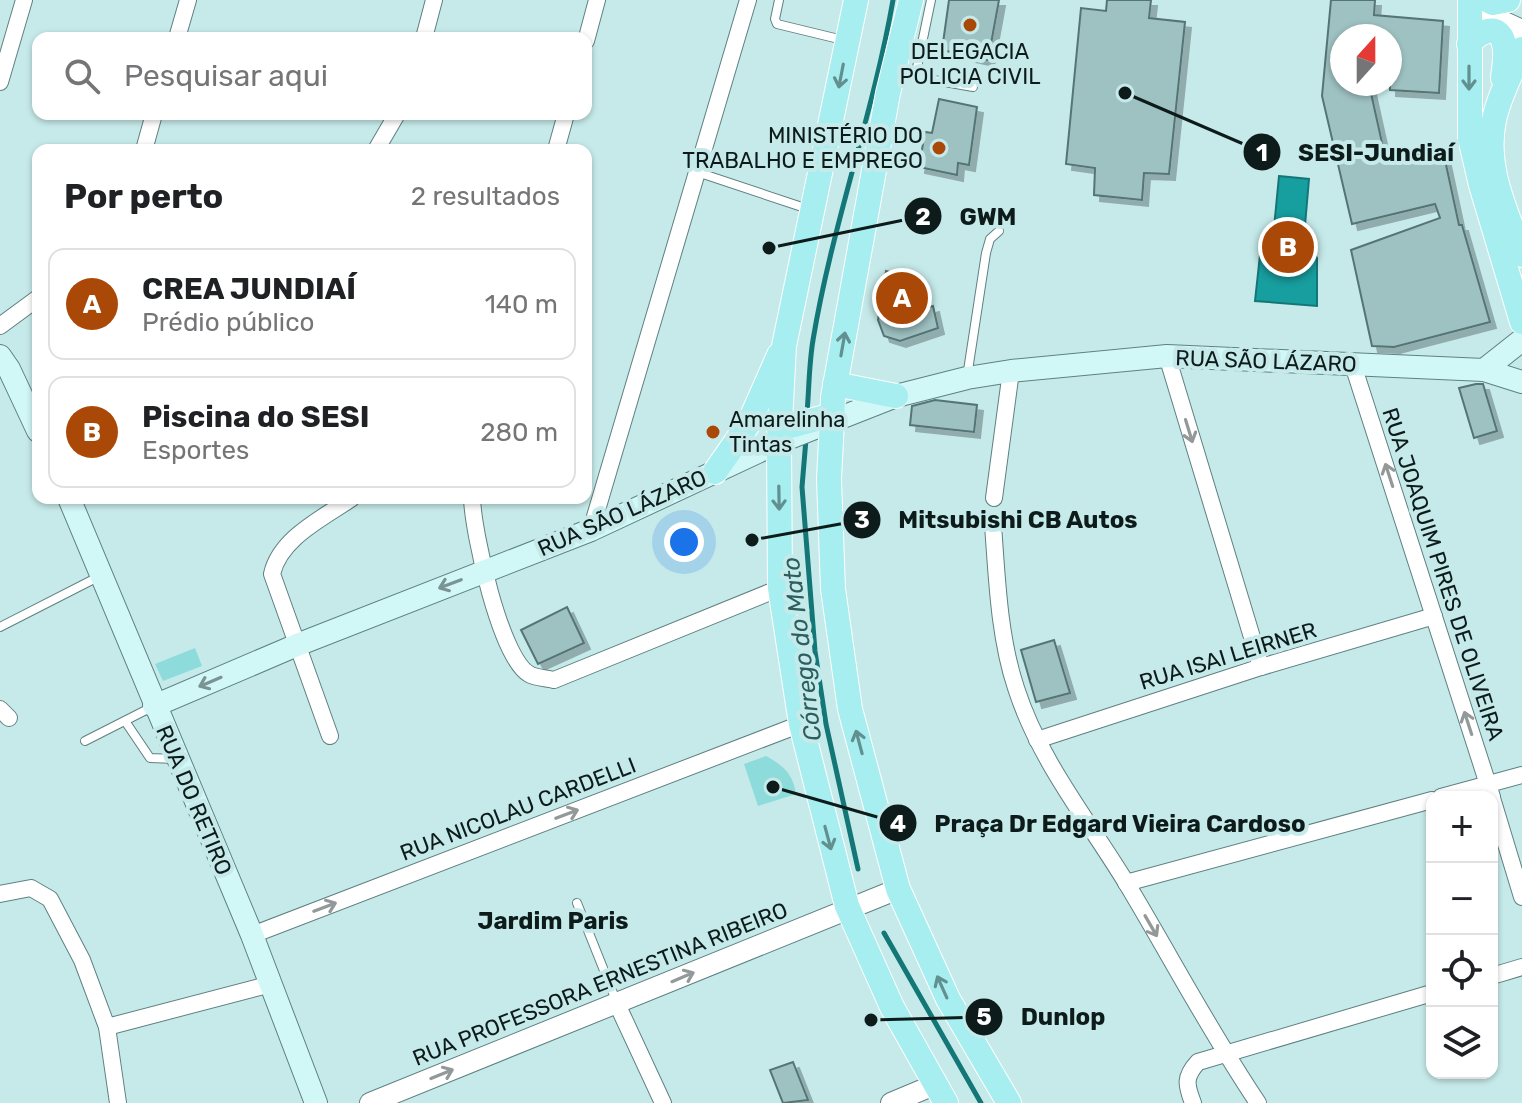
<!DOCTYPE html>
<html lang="pt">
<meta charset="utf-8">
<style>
:root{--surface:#fff;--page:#f2f2f2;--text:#202124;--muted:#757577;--line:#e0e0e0;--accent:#aa4907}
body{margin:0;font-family:Rubik,sans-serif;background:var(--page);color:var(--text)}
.controls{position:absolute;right:24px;bottom:24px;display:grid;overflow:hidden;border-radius:16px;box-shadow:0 2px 6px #0004}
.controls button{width:72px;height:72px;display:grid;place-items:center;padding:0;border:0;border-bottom:2px solid var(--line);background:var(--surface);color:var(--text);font:40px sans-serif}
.compass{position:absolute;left:1330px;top:24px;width:72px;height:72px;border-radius:50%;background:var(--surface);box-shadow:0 2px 6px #0004;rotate:21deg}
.you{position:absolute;left:684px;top:542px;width:28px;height:28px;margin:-20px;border:6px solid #fff;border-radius:50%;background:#1a73e8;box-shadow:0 0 0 12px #1a73e833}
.badge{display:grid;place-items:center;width:52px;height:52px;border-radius:50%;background:var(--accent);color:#fff;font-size:26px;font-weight:700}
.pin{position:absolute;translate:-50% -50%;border:4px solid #fff;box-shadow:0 2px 8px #0006}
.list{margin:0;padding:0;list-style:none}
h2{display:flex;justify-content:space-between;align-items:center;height:104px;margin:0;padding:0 32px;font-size:34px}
h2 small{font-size:26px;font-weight:400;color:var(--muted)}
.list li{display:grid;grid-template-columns:52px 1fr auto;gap:24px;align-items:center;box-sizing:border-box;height:112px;margin:0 16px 16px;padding:0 16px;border:2px solid var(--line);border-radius:16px}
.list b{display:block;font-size:30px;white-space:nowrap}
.list p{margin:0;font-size:26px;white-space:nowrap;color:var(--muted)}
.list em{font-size:26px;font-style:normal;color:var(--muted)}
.icon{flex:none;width:44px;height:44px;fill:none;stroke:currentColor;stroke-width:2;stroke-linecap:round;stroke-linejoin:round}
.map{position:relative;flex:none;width:1522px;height:1103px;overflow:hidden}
.search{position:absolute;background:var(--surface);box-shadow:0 2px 6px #0004;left:32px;top:32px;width:560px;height:88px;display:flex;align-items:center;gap:20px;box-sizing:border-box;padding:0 28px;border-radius:16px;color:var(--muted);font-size:30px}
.panel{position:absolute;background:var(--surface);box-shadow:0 2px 6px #0004;left:32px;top:144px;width:560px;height:360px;border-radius:16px}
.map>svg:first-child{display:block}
.green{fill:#8edbdb}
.water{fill:#179e9f;stroke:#147777;stroke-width:2}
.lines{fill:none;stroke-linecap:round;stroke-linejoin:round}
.stream{stroke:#147777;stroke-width:5}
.building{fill:#9ec1c1;stroke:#557575;stroke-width:2;filter:url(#shadow)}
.service-casing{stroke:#5f8080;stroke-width:10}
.minor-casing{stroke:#5f8080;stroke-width:18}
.tertiary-casing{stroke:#5f8080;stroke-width:22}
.secondary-casing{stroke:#5f8080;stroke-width:24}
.primary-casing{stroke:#fff;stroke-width:26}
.service{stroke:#fff;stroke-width:8}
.minor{stroke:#fff;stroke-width:16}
.tertiary{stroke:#fff;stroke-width:20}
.secondary{stroke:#d2f7f7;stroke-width:22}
.primary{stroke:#a6eeef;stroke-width:24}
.oneway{stroke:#628f90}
.oneway2{stroke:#939898}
.oneway3{stroke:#7a9494}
.poi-dot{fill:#aa4907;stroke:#c6eaea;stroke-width:3}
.labels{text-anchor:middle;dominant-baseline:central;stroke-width:8;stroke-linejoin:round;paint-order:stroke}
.poi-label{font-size:22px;fill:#0e1b1b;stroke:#c6eaea}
.street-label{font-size:22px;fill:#0e1b1b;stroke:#c6eaea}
.water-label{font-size:24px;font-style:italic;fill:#2c5e5f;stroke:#c6eaea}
.neighbourhood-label{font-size:24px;font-weight:bold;fill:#0e1b1b;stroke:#c6eaea}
.leader{fill:none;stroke:#0e1b1b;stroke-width:3}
.callout-dot{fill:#0e1b1b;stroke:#c6eaea;stroke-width:3}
.mark-label{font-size:24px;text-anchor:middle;font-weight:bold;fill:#fff}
.callout-label{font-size:24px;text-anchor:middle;font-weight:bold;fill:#0e1b1b;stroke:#c6eaea;stroke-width:8;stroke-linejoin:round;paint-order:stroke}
</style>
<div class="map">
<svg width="1522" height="1103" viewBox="0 0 1522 1103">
<defs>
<filter id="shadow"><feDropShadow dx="6" dy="6" stdDeviation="0" flood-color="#0004"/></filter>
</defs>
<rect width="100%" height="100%" fill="#c6eaea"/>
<g class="green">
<path d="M195,648L202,666L163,681L155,664Z"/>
<path d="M766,756C784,766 793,774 796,794L758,806L744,764Z"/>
</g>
<path class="water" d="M1279,176L1309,179L1304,237L1317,258V306L1255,301L1260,255L1273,238Z"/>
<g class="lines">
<g class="stream">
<path d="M807,413C809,389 809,364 813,340C832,225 873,115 893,0"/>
<path d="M806,439L802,487L815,651L826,724L858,869"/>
<path d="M884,933L981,1103"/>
</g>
</g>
<g class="building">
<path d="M949,0H999L988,60L942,50Z"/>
<path d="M1107,0H1151L1149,18L1185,22L1169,174L1144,173L1142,200L1094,195L1095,168L1066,164L1081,8L1106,11Z"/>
<path d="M1331,0H1375L1374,15L1443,21L1439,93L1390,90V36H1342V84H1369L1386,161L1442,146L1459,225H1462L1490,322L1394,347L1372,346L1351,250L1440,218L1435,204L1352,224L1322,96Z"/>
<path d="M939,99L977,107L969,165L958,163L957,175L919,167L925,132L932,133Z"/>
<path d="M886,271L906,276L904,297L916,300L923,309L933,306L938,328L900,341L884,336L878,320Z"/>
<path d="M1476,384H1483L1497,431L1474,438L1459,388Z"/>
<path d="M935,400L977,405L974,432L910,425L912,406Z"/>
<path d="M567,607L584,643L538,664L521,630Z"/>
<path d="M1054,640L1070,693L1036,702L1021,650Z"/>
<path d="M793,1062L808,1100L783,1103L770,1070Z"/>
</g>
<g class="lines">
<g class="service-casing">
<g id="service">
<path d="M779,0L775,19L777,24L843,40"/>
<path d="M894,73L973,87"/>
<path d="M915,77L931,0"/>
<path d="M697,172L808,209"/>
<path d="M967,377L986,253L990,239L999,231"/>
<path d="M0,627L100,576"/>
<path d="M125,721L150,758L176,759"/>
<path d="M85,741L152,707"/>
<path d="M577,903L617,1003"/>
</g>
</g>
<g class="minor-casing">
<g id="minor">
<path d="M177,38L188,0"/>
<path d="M424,38L434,0"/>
<path d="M586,41L597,0"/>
<path d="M0,82L24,0"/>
<path d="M144,150L154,114"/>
<path d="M376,150L397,114"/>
<path d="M556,150L566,114"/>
<path d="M0,326L38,298"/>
<path d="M1167,356L1261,667"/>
<path d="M1353,365L1492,797"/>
<path d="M472,498C473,532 500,657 529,674C535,678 547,678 554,680L780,588"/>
<path d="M994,498L1011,371"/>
<path d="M993,525C997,579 999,637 1016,688C1039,760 1088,820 1127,884C1171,957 1210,1032 1258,1103"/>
<path d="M591,530L748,0"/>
<path d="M0,709L9,718"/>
<path d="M330,736L272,574C280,538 323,518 352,498"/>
<path d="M1037,740L1261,667L1434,616"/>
<path d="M1441,797L1522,775"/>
<path d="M1492,798L1522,897"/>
<path d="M1126,883L1432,800"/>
<path d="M0,894L31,888L50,899L82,960L107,1027L118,1103"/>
<path d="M252,935L801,724"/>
<path d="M1492,976L1522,967"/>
<path d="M617,1004L663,1103"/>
<path d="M107,1027L271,984"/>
<path d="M1193,1103C1186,1085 1184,1077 1198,1062L1432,993"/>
</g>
</g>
<g class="tertiary-casing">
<g id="tertiary">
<path d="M1470,6L1522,30"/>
<path d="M370,1103L898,889"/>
<path d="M891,1103L934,1085"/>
</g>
</g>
<g class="secondary-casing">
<g id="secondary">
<path d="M0,356L9,369L38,431"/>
<path d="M1484,370L1522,340"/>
<path d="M69,498L252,935L316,1103"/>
<path d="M154,706L297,645L591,530L779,442L896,396L967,378L1011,371L1167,356L1484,370L1522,382"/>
</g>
</g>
<g class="primary-casing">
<g id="primary">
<path d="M856,0L784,346L779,442L780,588L801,724L847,906L892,1007L946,1103"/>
<path d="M1470,0V138L1481,185L1522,322"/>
<path d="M1487,0L1493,3L1508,0"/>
<path d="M1469,44C1479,32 1499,21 1504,44C1507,54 1504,67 1503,78"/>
<path d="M1522,49C1512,72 1499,96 1494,120C1484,167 1506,211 1522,255"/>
<path d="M835,384L896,396"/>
<path d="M832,421L833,397L888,93L911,0"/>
<path d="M779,429L821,418L832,421L829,479L833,589L850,709L898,889L948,999L1009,1103"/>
<path d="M715,472L749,423L779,355"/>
</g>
</g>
<use href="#service" class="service"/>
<use href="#minor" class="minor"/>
<use href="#tertiary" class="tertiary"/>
<use href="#secondary" class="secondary"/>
<use href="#primary" class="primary"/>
</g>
<defs><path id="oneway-shaft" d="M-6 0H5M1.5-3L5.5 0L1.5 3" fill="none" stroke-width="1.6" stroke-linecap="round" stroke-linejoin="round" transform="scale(2)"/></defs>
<g class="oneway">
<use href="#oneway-shaft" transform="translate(841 76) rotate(101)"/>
<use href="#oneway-shaft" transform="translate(1469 78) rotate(90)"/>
<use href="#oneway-shaft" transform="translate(843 344) rotate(-80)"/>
<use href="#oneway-shaft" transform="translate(779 498) rotate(89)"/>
<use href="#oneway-shaft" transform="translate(859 742) rotate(-105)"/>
<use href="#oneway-shaft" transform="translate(828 838) rotate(75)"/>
<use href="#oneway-shaft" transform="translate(942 987) rotate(-114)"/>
</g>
<g class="oneway2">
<use href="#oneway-shaft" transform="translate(1189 431) rotate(73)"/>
<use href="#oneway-shaft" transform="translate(1389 475) rotate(-108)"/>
<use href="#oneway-shaft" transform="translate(1468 723) rotate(-108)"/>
<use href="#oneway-shaft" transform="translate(567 814) rotate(-21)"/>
<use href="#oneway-shaft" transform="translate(325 907) rotate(-21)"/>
<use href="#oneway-shaft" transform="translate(1151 926) rotate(60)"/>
<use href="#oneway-shaft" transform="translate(683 977) rotate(-23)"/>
<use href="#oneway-shaft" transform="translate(442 1074) rotate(-22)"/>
</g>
<g class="oneway3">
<use href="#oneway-shaft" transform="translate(450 584) rotate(159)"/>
<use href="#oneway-shaft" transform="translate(210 682) rotate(157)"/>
</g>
<g class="poi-dot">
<circle cx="970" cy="25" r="8"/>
<circle cx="939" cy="148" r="8"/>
<circle cx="713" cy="432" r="8"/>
</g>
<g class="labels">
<g class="poi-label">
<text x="970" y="51">DELEGACIA<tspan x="970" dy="25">POLICIA CIVIL</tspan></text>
<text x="923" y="135" text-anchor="end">MINISTÉRIO DO<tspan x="923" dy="25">TRABALHO E EMPREGO</tspan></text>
<text x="729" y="419" text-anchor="start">Amarelinha<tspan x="729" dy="25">Tintas</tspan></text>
</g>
<g class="street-label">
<text transform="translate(1266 361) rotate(2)">RUA SÃO LÁZARO</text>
<text transform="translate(622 513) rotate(-24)">RUA SÃO LÁZARO</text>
<text transform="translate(1443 574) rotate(72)">RUA JOAQUIM PIRES DE OLIVEIRA</text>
<text transform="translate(1228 656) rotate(-17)">RUA ISAI LEIRNER</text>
<text transform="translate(194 800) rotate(67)">RUA DO RETIRO</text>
<text transform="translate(518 809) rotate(-21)">RUA NICOLAU CARDELLI</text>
<text transform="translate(600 984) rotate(-22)">RUA PROFESSORA ERNESTINA RIBEIRO</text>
</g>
<g class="water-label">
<text transform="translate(802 649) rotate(-97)">Córrego do Mato</text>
</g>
<g class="neighbourhood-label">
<text x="553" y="921">Jardim Paris</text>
</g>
</g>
<path class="leader" d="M1125 93L1262 152M769 248L923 216M752 540L862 520M773 787L898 823M871 1020L984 1017"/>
<g class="callout-dot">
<circle cx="1125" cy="93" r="8"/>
<circle cx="769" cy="248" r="8"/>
<circle cx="752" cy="540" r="8"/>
<circle cx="773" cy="787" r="8"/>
<circle cx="871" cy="1020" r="8"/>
<circle cx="1262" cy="152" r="20"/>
<circle cx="923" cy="216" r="20"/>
<circle cx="862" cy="520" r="20"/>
<circle cx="898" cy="823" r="20"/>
<circle cx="984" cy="1017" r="20"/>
</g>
<g class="mark-label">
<text x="1262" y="161">1</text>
<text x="923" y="225">2</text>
<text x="862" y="528">3</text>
<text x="898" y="832">4</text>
<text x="984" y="1025">5</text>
</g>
<g class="callout-label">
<text x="1376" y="161">SESI-Jundiaí</text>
<text x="988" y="225">GWM</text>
<text x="1018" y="528">Mitsubishi CB Autos</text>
<text x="1120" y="832">Praça Dr Edgard Vieira Cardoso</text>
<text x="1063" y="1025">Dunlop</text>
</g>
</svg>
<div class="controls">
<button>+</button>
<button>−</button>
<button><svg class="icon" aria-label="locate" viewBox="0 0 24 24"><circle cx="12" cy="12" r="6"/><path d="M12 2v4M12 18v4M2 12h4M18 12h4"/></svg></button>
<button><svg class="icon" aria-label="layers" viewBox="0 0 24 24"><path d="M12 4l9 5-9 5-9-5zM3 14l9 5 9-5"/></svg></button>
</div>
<svg class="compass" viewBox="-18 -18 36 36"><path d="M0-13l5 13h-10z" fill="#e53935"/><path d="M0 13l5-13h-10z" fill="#757577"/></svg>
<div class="you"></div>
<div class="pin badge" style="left:902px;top:298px">A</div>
<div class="pin badge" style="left:1288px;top:247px">B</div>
<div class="search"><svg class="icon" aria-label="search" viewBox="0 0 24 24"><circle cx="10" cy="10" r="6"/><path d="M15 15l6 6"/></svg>Pesquisar aqui</div>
<section class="panel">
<h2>Por perto<small>2 resultados</small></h2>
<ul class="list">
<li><span class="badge">A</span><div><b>CREA JUNDIAÍ</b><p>Prédio público</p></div><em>140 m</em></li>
<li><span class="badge">B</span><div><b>Piscina do SESI</b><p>Esportes</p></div><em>280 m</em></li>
</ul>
</section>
</div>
